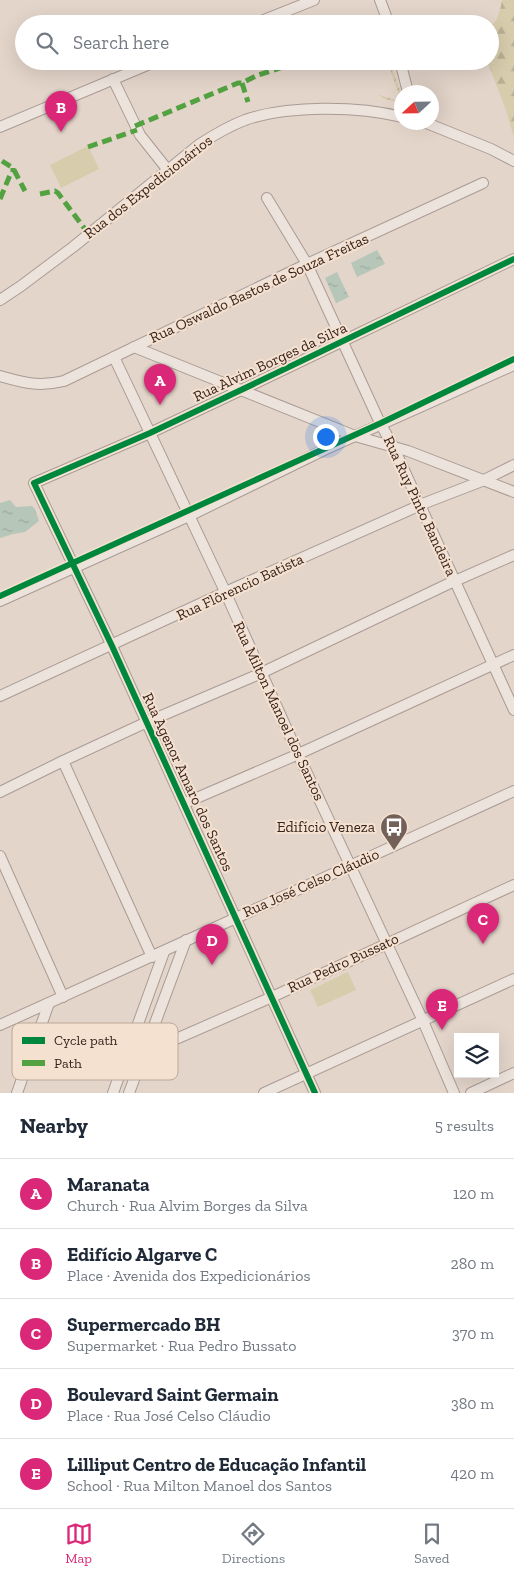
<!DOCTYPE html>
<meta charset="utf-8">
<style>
:root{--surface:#fff;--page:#f2f2f3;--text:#1f2937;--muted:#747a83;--line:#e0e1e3;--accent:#db2777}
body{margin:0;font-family:"Zilla Slab",serif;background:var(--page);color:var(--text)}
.controls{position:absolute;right:15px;bottom:15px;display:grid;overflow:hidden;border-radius:0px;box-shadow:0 5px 20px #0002}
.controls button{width:45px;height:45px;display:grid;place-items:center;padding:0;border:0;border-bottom:1px solid var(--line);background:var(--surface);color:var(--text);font:25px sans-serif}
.compass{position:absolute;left:394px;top:85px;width:45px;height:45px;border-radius:50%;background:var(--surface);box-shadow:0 5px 20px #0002;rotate:248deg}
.you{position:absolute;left:325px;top:436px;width:18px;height:18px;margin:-12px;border:4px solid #fff;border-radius:50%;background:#1a73e8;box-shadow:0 0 0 8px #1a73e833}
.badge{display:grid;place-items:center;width:32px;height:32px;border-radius:50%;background:var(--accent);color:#fff;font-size:16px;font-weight:700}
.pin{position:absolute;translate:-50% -41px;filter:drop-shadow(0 1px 2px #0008)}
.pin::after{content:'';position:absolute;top:26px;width:18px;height:15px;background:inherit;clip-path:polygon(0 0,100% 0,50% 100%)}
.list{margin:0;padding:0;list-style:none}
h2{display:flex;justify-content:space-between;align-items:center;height:65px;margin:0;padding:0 20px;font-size:21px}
h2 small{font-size:16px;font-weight:400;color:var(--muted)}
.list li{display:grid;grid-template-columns:32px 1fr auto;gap:15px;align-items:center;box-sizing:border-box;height:70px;padding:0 20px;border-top:1px solid var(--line)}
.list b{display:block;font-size:19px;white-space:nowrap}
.list p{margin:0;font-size:16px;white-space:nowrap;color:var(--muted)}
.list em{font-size:16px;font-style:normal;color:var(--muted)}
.icon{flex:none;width:28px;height:28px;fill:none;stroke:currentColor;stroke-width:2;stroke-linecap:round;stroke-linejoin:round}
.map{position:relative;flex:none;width:514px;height:1093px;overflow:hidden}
.search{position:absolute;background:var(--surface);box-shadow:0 5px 20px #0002;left:15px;right:15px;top:15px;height:55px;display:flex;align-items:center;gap:12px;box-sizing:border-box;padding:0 18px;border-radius:28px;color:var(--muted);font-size:19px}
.sheet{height:415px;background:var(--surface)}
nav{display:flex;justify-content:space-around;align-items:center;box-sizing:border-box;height:70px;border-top:1px solid var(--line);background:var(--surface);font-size:14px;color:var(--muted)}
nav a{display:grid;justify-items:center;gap:2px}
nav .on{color:var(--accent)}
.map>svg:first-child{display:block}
.forest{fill:url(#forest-firs)}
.garden{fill:url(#garden-furrows)}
.pitch{fill:#d7ccac}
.water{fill:url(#water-ripples)}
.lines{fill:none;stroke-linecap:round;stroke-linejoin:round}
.minor-casing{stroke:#a99b94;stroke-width:12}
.minor{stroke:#ece3dc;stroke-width:10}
.quiet{stroke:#53a241;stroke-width:5;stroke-dasharray:10 5;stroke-linecap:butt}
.cycleway-casing{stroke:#f5e1cf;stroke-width:9}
.cycleway{stroke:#00873e;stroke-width:6}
.labels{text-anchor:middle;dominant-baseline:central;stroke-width:4;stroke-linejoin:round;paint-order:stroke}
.street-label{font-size:15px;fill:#36221c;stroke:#f5e1cf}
.poi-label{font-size:15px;fill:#36221c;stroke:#f5e1cf;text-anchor:end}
.key{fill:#f5e1cf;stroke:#bca899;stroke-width:1}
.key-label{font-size:14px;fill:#36221c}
</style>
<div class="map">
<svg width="514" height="1093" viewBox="0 0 514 1093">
<defs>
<pattern id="forest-firs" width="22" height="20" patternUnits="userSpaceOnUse" patternTransform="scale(1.25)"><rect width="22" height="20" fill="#d7ccac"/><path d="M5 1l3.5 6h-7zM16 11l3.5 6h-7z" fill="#b9af93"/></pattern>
<pattern id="garden-furrows" width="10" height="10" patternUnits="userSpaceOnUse" patternTransform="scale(1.25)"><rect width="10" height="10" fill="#d7ccac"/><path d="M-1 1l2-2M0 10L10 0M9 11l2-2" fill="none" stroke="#b9af93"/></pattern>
<pattern id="water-ripples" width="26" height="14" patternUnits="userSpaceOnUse" patternTransform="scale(1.25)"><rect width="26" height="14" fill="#b6c6b8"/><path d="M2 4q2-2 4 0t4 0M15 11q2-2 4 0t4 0" fill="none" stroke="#9daa9e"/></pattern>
</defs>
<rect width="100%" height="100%" fill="#e4d5ca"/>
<path class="forest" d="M502,0H514V138L506,110L487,61H490V28L497,19L501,6Z"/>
<path class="garden" d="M387,61H389L401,93V103H400L382,98L380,95L398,101L401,100Z"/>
<g class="pitch">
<path d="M88,146L99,169L61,188L50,165Z"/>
<path d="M348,972L356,990L318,1007L310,990Z"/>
</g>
<g class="water">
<path d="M377,250L385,264L357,277L351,263Z"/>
<path d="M337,272L349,297L336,303L325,278Z"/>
<path d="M10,500L16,507L32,506L35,509L39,521L25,532L13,534L0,538V503Z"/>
</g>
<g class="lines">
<g class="minor-casing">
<g id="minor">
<path d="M380,0L389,24"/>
<path d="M254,24L314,0"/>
<path d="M400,61L408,92"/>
<path d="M113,79L140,135L167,169"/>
<path d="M424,122L491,149L514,161"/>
<path d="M0,127L157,61"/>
<path d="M267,198L307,264L380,423L393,446L514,710"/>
<path d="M0,300L21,286L73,247L200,144C214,135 229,126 245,120C288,105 358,106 402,117"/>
<path d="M134,347L355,436L408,451L514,492"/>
<path d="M114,357L223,587L298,754L423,1021L454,1093"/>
<path d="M0,376C24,383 39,387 64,381L307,264L483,183"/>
<path d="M0,601L189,516L326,449L514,365"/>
<path d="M0,696L230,590L425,503L482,481L514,465"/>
<path d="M63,761L152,957"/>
<path d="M0,792L63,761L147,722L257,675L448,584L514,555"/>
<path d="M185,803L294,756L514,655"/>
<path d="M0,856L63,997"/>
<path d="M0,1025C172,948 342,869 514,791"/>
<path d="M144,1053L272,997L514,885"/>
<path d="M17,1093L49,1003"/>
<path d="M113,1093L164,952"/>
<path d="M129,1093L186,940"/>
<path d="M264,1093L514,979"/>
<path d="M315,1093L112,646L34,483L150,433L241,390L514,259"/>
<path d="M471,1093L514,1073"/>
</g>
</g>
<use href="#minor" class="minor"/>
<g class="quiet">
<path d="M242,83L248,102"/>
<path d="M135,126L238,83H242L258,75L302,61"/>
<path d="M88,147L137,130"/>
<path d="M2,161L13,168L25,191"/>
<path d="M40,194L55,191L58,193L88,233"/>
<path d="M0,199L10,175L13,172V168"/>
</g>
<g class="cycleway-casing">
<g id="cycleway">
<path d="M0,596L381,423L514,359"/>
<path d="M315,1093L112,646L34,483L150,433L241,390L514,259"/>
</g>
</g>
<use href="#cycleway" class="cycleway"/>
</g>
<defs>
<g id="bus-pin" transform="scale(1.4375)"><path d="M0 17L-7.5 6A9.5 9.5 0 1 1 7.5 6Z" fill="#736159" stroke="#f5e1cf"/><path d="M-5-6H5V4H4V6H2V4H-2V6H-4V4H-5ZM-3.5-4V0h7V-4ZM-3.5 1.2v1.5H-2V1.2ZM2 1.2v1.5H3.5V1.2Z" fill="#fff"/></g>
</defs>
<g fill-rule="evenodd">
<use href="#bus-pin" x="394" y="827"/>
</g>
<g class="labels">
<g class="street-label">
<text transform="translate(148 187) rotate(-38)">Rua dos Expedicionários</text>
<text transform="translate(259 288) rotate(-25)">Rua Oswaldo Bastos de Souza Freitas</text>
<text transform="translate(270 362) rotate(-25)">Rua Alvim Borges da Silva</text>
<text transform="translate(420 506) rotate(65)">Rua Ruy Pinto Bandeira</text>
<text transform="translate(240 587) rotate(-25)">Rua Flôrencio Batista</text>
<text transform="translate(279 711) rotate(65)">Rua Milton Manoel dos Santos</text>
<text transform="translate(188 782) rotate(65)">Rua Agenor Amaro dos Santos</text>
<text transform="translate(311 883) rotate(-24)">Rua José Celso Cláudio</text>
<text transform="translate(343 963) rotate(-25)">Rua Pedro Bussato</text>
</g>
<g class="poi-label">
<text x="375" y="827">Edifício Veneza</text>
</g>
</g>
<rect x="12" y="1023" width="166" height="57" rx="8" class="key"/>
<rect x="22" y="1037" width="23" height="7" fill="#00873e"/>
<rect x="22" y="1060" width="23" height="6" fill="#53a241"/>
<g class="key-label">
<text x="54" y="1045">Cycle path</text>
<text x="54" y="1068">Path</text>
</g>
</svg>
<div class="controls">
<button><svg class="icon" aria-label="layers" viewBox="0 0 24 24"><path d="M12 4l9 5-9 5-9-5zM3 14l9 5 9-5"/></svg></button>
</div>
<svg class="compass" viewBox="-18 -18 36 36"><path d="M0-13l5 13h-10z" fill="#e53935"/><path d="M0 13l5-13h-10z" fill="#747a83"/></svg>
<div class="you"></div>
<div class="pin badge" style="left:160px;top:405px">A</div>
<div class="pin badge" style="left:61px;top:132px">B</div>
<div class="pin badge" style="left:483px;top:944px">C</div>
<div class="pin badge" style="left:212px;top:965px">D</div>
<div class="pin badge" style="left:442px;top:1030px">E</div>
<div class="search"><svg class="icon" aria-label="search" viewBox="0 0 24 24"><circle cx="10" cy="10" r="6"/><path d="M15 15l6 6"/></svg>Search here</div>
</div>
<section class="sheet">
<h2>Nearby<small>5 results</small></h2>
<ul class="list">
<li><span class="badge">A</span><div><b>Maranata</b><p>Church · Rua Alvim Borges da Silva</p></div><em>120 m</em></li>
<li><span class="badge">B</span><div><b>Edifício Algarve C</b><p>Place · Avenida dos Expedicionários</p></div><em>280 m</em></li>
<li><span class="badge">C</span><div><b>Supermercado BH</b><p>Supermarket · Rua Pedro Bussato</p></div><em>370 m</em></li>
<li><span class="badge">D</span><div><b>Boulevard Saint Germain</b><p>Place · Rua José Celso Cláudio</p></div><em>380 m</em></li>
<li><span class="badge">E</span><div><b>Lilliput Centro de Educação Infantil</b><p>School · Rua Milton Manoel dos Santos</p></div><em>420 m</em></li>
</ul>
</section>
<nav>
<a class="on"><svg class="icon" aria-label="map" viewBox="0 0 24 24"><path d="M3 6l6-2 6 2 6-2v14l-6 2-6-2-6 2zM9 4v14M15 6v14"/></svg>Map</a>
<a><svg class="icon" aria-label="directions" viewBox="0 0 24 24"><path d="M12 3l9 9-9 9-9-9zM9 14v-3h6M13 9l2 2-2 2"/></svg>Directions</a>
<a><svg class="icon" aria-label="saved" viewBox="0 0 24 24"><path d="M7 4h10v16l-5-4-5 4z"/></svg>Saved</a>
</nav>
